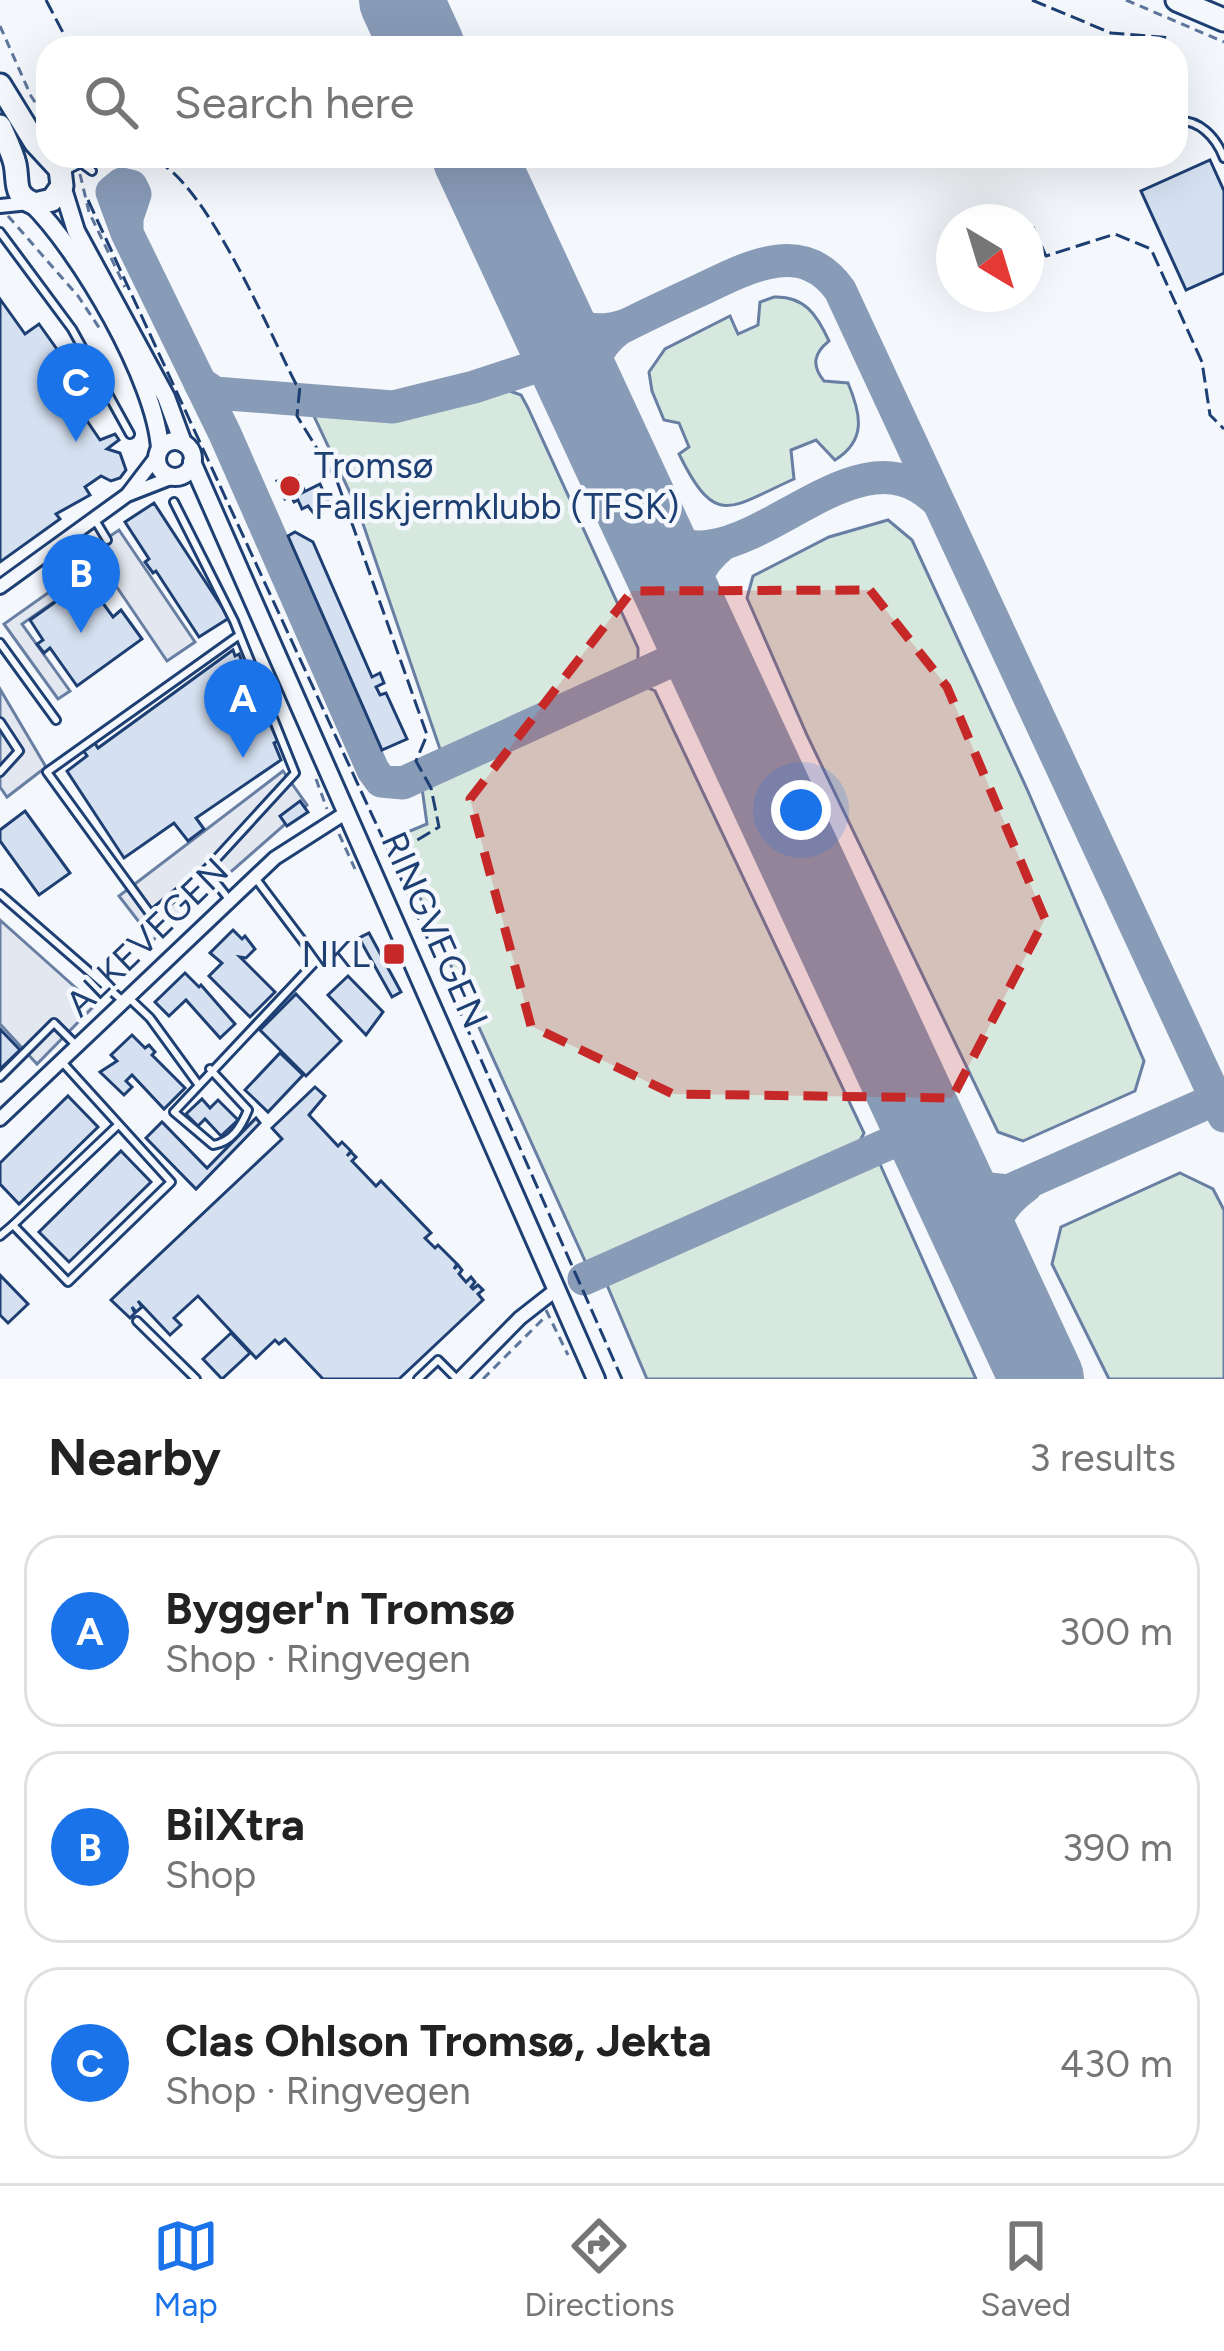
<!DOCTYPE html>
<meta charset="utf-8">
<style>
:root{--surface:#fff;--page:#f6f6f6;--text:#222;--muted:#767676;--line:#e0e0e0;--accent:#1a73e8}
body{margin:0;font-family:Figtree,sans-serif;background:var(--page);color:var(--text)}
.compass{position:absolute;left:936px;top:204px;width:108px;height:108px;border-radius:50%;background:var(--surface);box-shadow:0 12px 48px #0002;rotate:142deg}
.you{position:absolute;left:801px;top:810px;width:42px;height:42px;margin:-30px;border:9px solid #fff;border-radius:50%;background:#1a73e8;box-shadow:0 0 0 18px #1a73e833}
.badge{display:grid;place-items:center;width:78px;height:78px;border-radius:50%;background:var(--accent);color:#fff;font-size:39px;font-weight:700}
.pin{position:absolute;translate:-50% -99px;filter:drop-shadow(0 3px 6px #0008)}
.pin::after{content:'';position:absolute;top:63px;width:42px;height:36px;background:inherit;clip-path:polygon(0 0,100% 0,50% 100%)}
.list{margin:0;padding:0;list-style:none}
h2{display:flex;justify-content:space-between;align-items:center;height:156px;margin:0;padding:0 48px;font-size:51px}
h2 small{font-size:39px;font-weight:400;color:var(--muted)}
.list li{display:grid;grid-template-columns:78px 1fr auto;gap:36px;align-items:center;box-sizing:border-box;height:192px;margin:0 24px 24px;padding:0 24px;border:3px solid var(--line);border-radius:36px}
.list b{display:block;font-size:45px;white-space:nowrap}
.list p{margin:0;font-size:39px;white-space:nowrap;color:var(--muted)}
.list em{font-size:39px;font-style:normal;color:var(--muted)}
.icon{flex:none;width:66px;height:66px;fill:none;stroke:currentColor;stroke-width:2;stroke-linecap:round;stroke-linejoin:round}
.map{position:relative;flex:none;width:1224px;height:1379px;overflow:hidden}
.search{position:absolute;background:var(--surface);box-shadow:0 12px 48px #0002;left:36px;right:36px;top:36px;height:132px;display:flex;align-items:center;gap:30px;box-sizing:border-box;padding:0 42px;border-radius:36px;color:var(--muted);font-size:45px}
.sheet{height:804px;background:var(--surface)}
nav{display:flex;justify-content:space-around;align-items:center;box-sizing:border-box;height:168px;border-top:3px solid var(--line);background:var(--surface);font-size:33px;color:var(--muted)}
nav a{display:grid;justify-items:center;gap:6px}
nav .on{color:var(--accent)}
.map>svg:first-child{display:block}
.green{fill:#d7e8df;stroke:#687fa3;stroke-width:3}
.parking{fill:#e3e8f0;stroke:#687fa3;stroke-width:3}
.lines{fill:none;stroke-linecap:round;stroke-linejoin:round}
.taxiway{stroke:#889bb7;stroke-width:33}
.runway{stroke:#889bb7;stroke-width:84}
.building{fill:#d5e0f0;stroke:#1d3f73;stroke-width:3}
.lane-casing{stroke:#1d3f73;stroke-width:12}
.street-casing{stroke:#1d3f73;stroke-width:18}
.secondary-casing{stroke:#1d3f73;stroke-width:22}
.highway-casing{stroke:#1d3f73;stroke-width:27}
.path{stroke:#5e769c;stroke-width:3;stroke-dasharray:9 6;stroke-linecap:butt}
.lane{stroke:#f4f7fb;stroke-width:6}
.street{stroke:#f4f7fb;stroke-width:12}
.secondary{stroke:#f4f7fb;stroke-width:16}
.highway{stroke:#f4f7fb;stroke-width:21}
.fence{stroke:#1d3f73;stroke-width:3;stroke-dasharray:15 6;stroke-linecap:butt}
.marked{fill:#c62828;fill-opacity:0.2;stroke:#c62828;stroke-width:9;stroke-dasharray:24 15;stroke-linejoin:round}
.poi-dot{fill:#c62828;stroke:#f4f7fb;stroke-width:4.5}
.labels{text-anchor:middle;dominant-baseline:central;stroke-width:9;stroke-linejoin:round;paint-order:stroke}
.poi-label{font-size:36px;fill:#1d3f73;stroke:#f4f7fb;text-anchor:start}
.street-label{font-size:36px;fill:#1d3f73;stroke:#f4f7fb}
</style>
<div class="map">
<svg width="1224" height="1379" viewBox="0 0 1224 1379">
<rect width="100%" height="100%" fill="#f4f7fb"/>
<g class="green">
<path d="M774,297C805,296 817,315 829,341C814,353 811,365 824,381L848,383C861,414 867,440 835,460L816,440L791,450L794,479C729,508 716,529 679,454L689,447L679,423L664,420L652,391L649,372L665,349L730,316L738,334L758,325L760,302Z"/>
<path d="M504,389L521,395L528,408L638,648V660L630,670L442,755L359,512L312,412L395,417Z"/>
<path d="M888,520L912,540L1027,789L1144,1061L1135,1091L1023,1141L998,1132L807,735L747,598L753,576L829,537Z"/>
<path d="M644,686L655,691L864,1133L857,1147L586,1263L393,838L427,824L422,788Z"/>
<path d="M879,1162L976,1379H647L607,1285Z"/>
<path d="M1180,1173L1213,1189L1224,1210V1379H1109L1052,1264L1061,1227Z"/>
</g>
<g class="parking">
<path d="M119,530L195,642L167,661L91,549Z"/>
<path d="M52,590L58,599L22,624L70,691L58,699L4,624Z"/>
<path d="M0,689L46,767L7,797L0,787Z"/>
<path d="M283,771L307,805L153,940L119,896Z"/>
<path d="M0,920L95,1005L37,1064L0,1024Z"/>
</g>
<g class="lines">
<g class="taxiway">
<path d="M127,233V218L135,194L131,186L122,184L112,192L127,233L225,434L373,770L381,781L403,783L671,661L700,664L717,680"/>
<path d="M537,292C559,324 588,338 626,325"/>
<path d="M200,383L215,393L393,407L474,387L544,364L566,370L581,387"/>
<path d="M591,407C587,374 592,349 619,329C644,316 670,304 696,292C743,270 801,235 840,290L1224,1116"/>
<path d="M641,516C726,623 844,411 936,500"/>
<path d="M693,627C688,590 694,567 723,544"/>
<path d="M939,1158L972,1187L1008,1191L1216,1099"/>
<path d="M991,1268C986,1231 996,1208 1026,1186"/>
<path d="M584,1279L906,1136L917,1137L935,1150"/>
</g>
<g class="runway">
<path d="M401,0L423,48"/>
<path d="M474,156L1042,1379"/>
</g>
</g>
<g class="building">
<path d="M1210,160L1224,191V273L1186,290L1141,191Z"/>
<path d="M0,299L25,334L39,324L81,383L74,388L82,398L77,406L100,440L115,434L119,440L107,449L120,453L126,470L120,478L111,481L101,476L85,487L90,495L56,514L60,519L0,562Z"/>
<path d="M298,476L304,490L285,499L277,481Z"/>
<path d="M320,484L331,508L315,515L308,506L302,509L298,500L294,502L292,498Z"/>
<path d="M154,503L229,618L199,637L156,571L153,573L145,562L149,559L125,522Z"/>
<path d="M295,532L313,542L372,677L380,673L384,683L376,687L380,695L386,693L407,739L382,750L288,536Z"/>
<path d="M86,580L113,617L121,610L142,639L77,686L50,648L44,653L37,644L43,640L30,620L61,598L58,594L66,588L69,592Z"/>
<path d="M233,650L235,656L239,654L265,723L269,722L278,741L274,743L281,760L196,818L204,829L188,841L174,823L124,858L67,771L87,756L83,750L94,742L98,748Z"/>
<path d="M300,801L308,812L287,826L280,816Z"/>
<path d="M25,811L70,873L39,895L0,841V830Z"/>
<path d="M233,930L242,939L245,936L255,949L246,958L240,957L275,992L250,1017L209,976L222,963L210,953Z"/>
<path d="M369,933L401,992L392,997L359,938Z"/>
<path d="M185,973L199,987L201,985L235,1024L220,1038L186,1000L169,1016L155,1002Z"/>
<path d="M348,976L383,1012L366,1035L328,995Z"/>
<path d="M296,994L341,1041L306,1076L260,1030Z"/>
<path d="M0,1029L20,1050L0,1069Z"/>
<path d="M132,1035L145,1048L149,1045L155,1052L152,1055L185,1088L164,1109L132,1075L126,1081L132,1087L124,1095L100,1072L117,1061L111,1055Z"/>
<path d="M280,1053L303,1075L268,1112L245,1090Z"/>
<path d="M315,1087L325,1096L309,1115L338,1146L342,1142L351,1151L347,1156L351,1152L356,1157L352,1161L376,1186L381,1181L431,1233L425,1238L435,1248L438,1245L457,1264L454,1269L458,1265L462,1270L459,1274L466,1282L471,1277L475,1282L471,1287L473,1289L478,1285L483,1290L478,1294L483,1300L399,1379H323L285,1339L279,1344L275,1340L256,1358L198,1296L174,1318L181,1325L170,1335L138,1301L142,1307L136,1312L132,1307L135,1313L130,1318L111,1300L282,1139L272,1128Z"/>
<path d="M68,1096L98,1127L19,1204L0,1184V1163Z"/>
<path d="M202,1099L210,1108L218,1100L238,1120L221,1136L205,1119L198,1126L186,1114Z"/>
<path d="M256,1118L260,1123L196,1189L146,1138L162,1122L207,1168Z"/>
<path d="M121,1151L151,1182L69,1262L39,1232Z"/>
<path d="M0,1275L28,1304L8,1323L0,1315Z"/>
<path d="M231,1333L250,1353L222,1379L203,1359Z"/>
</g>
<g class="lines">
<g class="lane-casing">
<g id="lane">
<path d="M1176,121C1199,119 1216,137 1224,158"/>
<path d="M81,163L92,171"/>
<path d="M65,171L81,163L83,156"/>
<path d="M0,232L72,329L130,434"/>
<path d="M174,502L234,621L295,773L206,870L228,898"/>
<path d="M95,520L107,540"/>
<path d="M0,643L56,720"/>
<path d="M0,722L19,751L0,772"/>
<path d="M206,870L151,915L47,772L238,636"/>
<path d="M0,894L123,1001"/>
<path d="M129,998L150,1018L198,1084"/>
<path d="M210,1069L248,1110C241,1127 232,1142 213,1145L174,1112L317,960L256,879"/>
<path d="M0,1077L54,1023L77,1046"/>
<path d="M13,1225L118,1125"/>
<path d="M0,1236L13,1225L68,1282L171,1182L63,1063"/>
<path d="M137,1321L196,1379"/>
<path d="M418,1379L438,1360L457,1379"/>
</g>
</g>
<g class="street-casing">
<g id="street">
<path d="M0,206L29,203"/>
<path d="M128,494L157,456"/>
<path d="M0,587L127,495L173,477"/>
<path d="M0,1119L275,858L347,812"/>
<path d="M460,1379L520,1318L557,1289"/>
</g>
</g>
<g class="secondary-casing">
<g id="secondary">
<path d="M62,186L76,231L166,397L183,443"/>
<path d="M31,203C80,251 156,381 160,449"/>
<circle cx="175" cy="459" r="18"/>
<path d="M192,462L596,1379"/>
</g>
</g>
<g class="highway-casing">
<g id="highway">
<path d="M1177,0L1224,20"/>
<path d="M0,85L35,142L60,169L62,186L52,200L35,204C12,195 19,183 15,164C12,151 5,138 0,126"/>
</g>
</g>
<g class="path">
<path d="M1126,0L1224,42"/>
<path d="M0,26L31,96L48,122"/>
<path d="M80,174L89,212L125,287"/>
<path d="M8,216L78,296L100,329"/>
<path d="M316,779L327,809"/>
<path d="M339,834L355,869"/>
<path d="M546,1310L568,1355"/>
<path d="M483,1379L545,1317"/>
</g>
<use href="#lane" class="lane"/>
<use href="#street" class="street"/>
<use href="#secondary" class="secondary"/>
<use href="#highway" class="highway"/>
<g class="fence">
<path d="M46,0L71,48"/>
<path d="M1032,0L1111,33L1172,38"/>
<path d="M94,157C111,157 134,153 150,158C203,174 269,332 296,384L300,386L297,416L337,481L427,735L416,761L431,788L439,827L391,856"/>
<path d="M88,200L391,856L622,1379"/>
<path d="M1033,227L1046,256L1115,234L1151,249L1202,362L1210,415L1224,429"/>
</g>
</g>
<path class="marked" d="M870,590L947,687L1045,919L952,1098L673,1094L531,1026L470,799L632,591Z"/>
<g class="poi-dot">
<circle cx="290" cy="486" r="12"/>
<rect x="382" y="942" width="24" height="24" rx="6"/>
</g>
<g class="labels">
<g class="poi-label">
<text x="314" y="465">Tromsø<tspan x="314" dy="41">Fallskjermklubb (TFSK)</tspan></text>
<text x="370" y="954" text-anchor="end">NKL</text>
</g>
<g class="street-label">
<text transform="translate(435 930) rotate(66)">RINGVEGEN</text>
<text transform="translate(147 937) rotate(-44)">ALKEVEGEN</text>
</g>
</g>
</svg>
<svg class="compass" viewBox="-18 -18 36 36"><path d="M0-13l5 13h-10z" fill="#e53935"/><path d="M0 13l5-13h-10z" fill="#767676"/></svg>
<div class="you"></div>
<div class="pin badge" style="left:243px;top:758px">A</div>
<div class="pin badge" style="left:81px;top:633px">B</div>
<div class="pin badge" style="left:76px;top:442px">C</div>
<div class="search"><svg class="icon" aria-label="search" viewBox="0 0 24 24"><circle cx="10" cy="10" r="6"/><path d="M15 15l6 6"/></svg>Search here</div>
</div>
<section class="sheet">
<h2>Nearby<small>3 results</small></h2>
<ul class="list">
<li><span class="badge">A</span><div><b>Bygger'n Tromsø</b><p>Shop · Ringvegen</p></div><em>300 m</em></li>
<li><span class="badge">B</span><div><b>BilXtra</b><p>Shop</p></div><em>390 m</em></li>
<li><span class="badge">C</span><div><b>Clas Ohlson Tromsø, Jekta</b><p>Shop · Ringvegen</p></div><em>430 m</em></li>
</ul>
</section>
<nav>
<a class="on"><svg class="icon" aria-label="map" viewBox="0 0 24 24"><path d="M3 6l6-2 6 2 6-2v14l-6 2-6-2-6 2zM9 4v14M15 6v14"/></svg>Map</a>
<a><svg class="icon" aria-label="directions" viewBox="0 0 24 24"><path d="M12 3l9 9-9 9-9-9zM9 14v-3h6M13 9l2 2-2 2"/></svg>Directions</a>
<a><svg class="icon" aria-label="saved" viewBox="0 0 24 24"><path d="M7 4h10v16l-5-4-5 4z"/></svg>Saved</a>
</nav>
